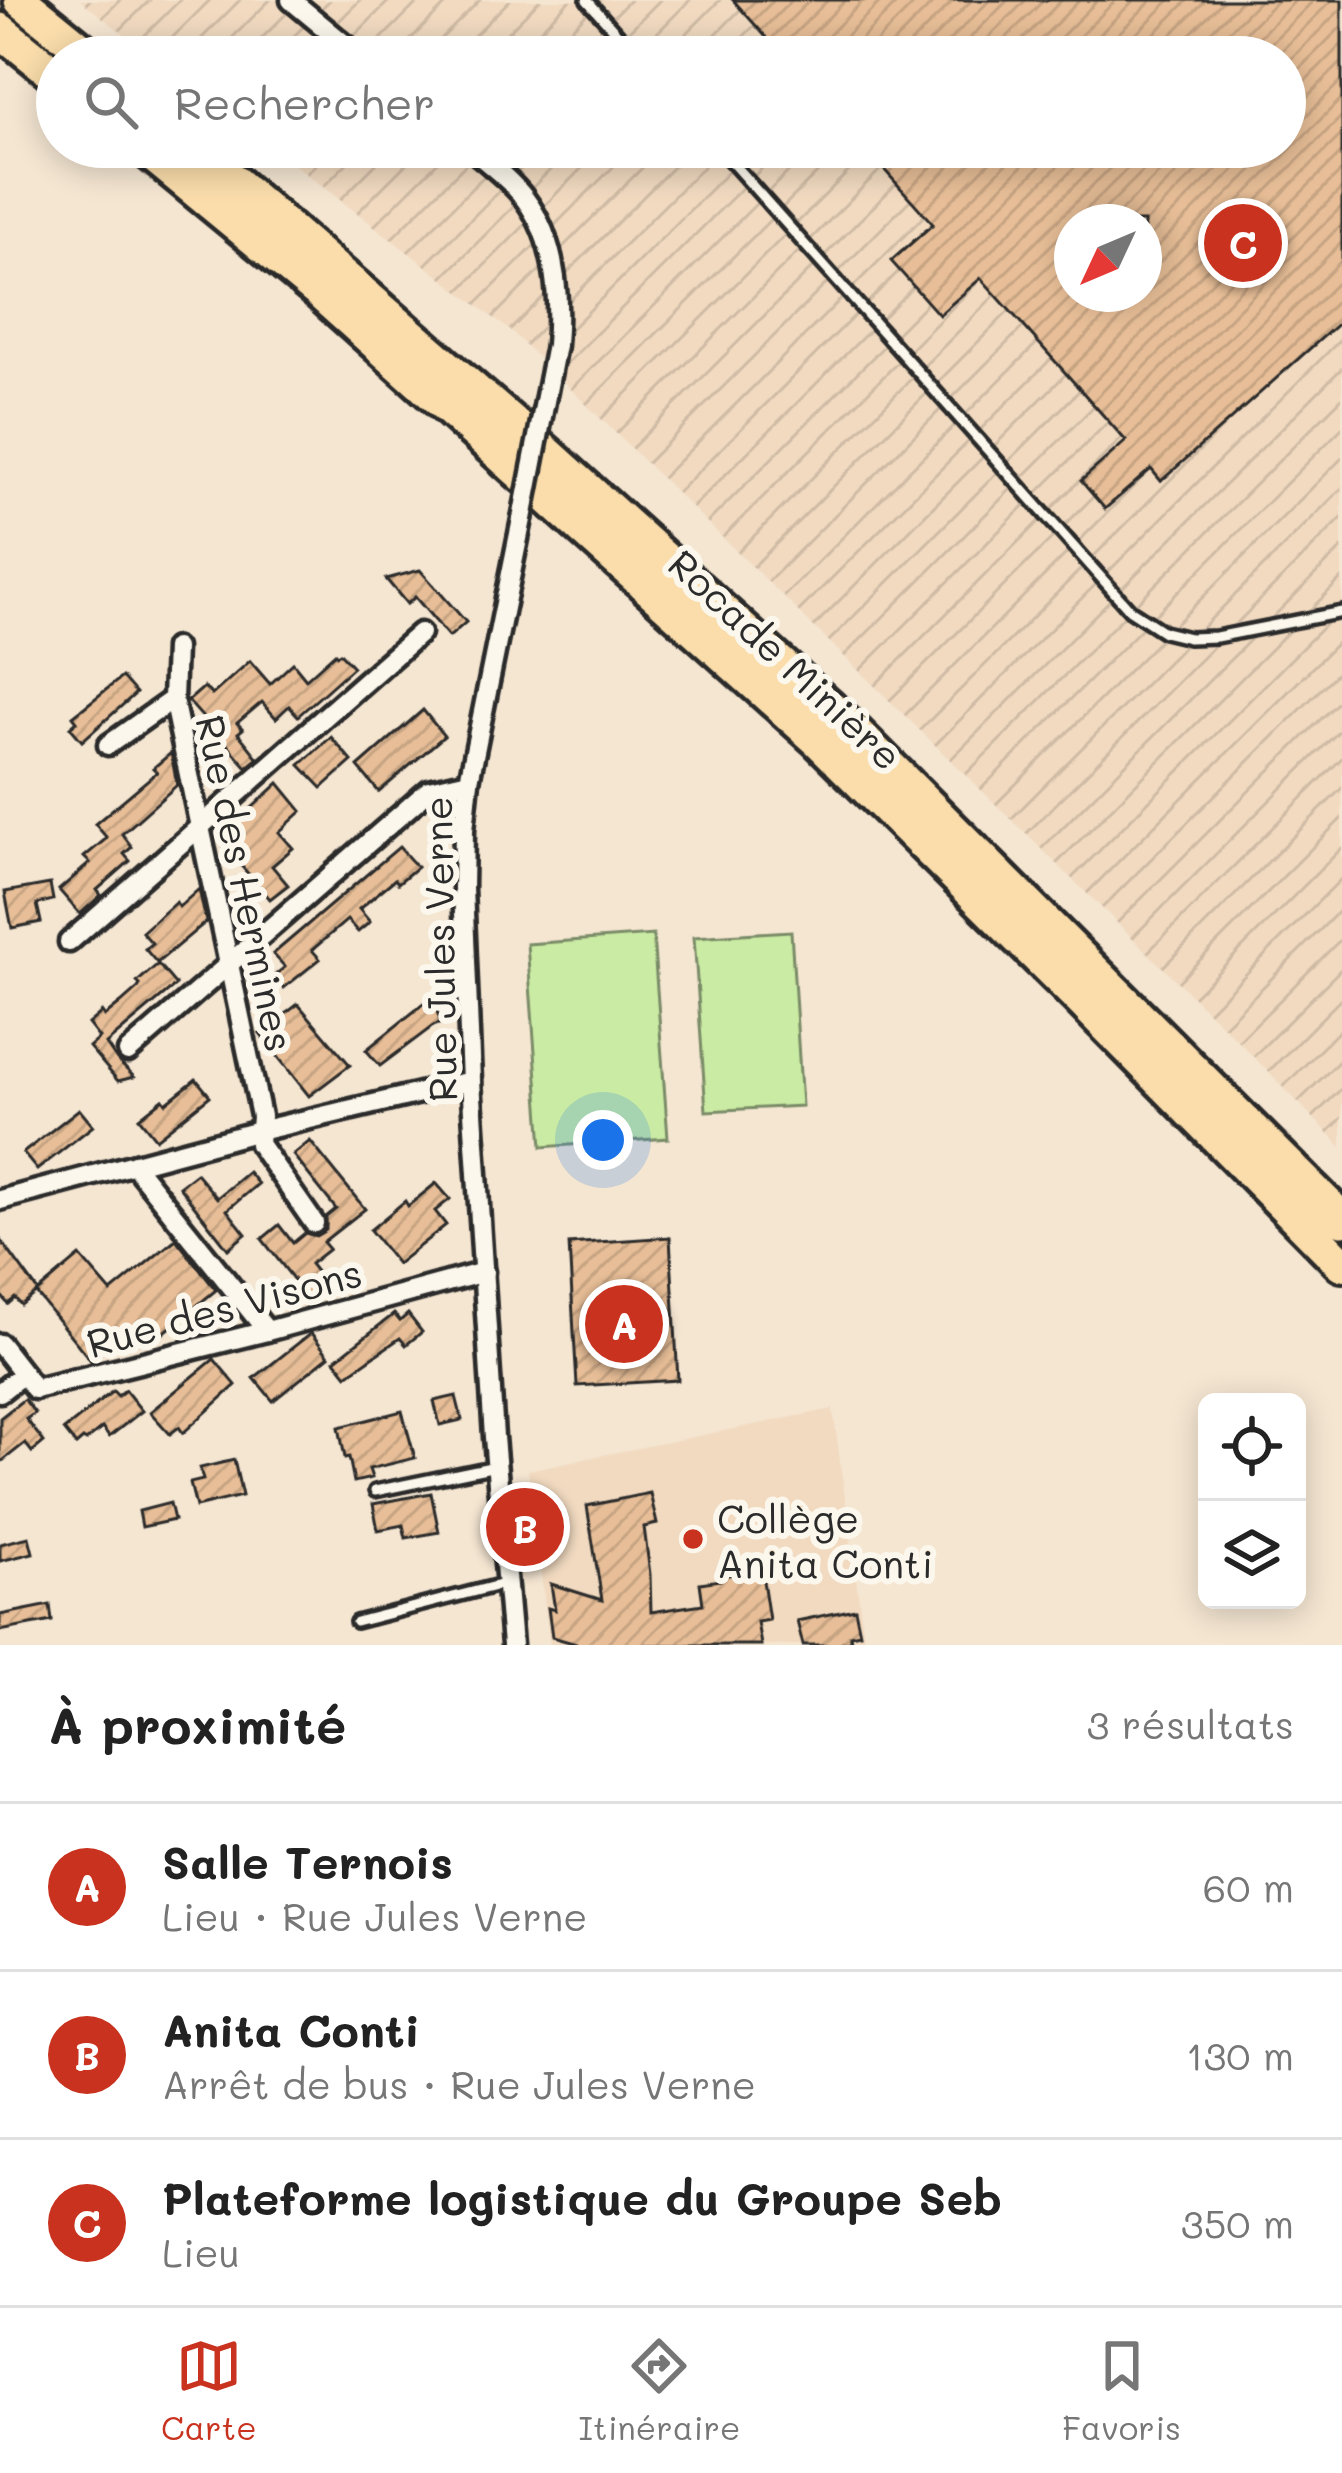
<!DOCTYPE html>
<html lang="fr">
<meta charset="utf-8">
<style>
:root{--surface:#fff;--page:#f2f2f2;--text:#222;--muted:#767676;--line:#e0e0e0;--accent:#c8321e}
body{margin:0;font-family:Mali,sans-serif;background:var(--page);color:var(--text)}
.controls{position:absolute;right:36px;bottom:36px;display:grid;overflow:hidden;border-radius:18px;box-shadow:0 6px 30px #0003}
.controls button{width:108px;height:108px;display:grid;place-items:center;padding:0;border:0;border-bottom:3px solid var(--line);background:var(--surface);color:var(--text);font:60px sans-serif}
.compass{position:absolute;left:1054px;top:204px;width:108px;height:108px;border-radius:50%;background:var(--surface);box-shadow:0 6px 30px #0003;rotate:226deg}
.you{position:absolute;left:603px;top:1140px;width:42px;height:42px;margin:-30px;border:9px solid #fff;border-radius:50%;background:#1a73e8;box-shadow:0 0 0 18px #1a73e833}
.badge{display:grid;place-items:center;width:78px;height:78px;border-radius:50%;background:var(--accent);color:#fff;font-size:39px;font-weight:700}
.pin{position:absolute;translate:-50% -50%;border:6px solid #fff;box-shadow:0 3px 12px #0006}
.list{margin:0;padding:0;list-style:none}
h2{display:flex;justify-content:space-between;align-items:center;height:156px;margin:0;padding:0 48px;font-size:51px}
h2 small{font-size:39px;font-weight:400;color:var(--muted)}
.list li{display:grid;grid-template-columns:78px 1fr auto;gap:36px;align-items:center;box-sizing:border-box;height:168px;padding:0 48px;border-top:3px solid var(--line)}
.list b{display:block;font-size:45px;white-space:nowrap}
.list p{margin:0;font-size:39px;white-space:nowrap;color:var(--muted)}
.list em{font-size:39px;font-style:normal;color:var(--muted)}
.icon{flex:none;width:66px;height:66px;fill:none;stroke:currentColor;stroke-width:2;stroke-linecap:round;stroke-linejoin:round}
.map{position:relative;flex:none;width:1342px;height:1645px;overflow:hidden}
.search{position:absolute;background:var(--surface);box-shadow:0 6px 30px #0003;left:36px;right:36px;top:36px;height:132px;display:flex;align-items:center;gap:30px;box-sizing:border-box;padding:0 42px;border-radius:66px;color:var(--muted);font-size:45px}
.sheet{height:660px;background:var(--surface)}
nav{display:flex;justify-content:space-around;align-items:center;box-sizing:border-box;height:168px;border-top:3px solid var(--line);background:var(--surface);font-size:33px;color:var(--muted)}
nav a{display:grid;justify-items:center;gap:6px}
nav .on{color:var(--accent)}
.map>svg:first-child{display:block}
.built{fill:#f1dac0}
.industrial{fill:url(#industrial-furrows);fill-rule:evenodd}
.green{fill:#caeba3;stroke:#7a8b67;stroke-width:3}
.building{fill:url(#building-hatch);stroke:#2b2b2b;stroke-width:3;fill-rule:evenodd}
.lines{fill:none;stroke-linecap:round;stroke-linejoin:round}
.service-casing{stroke:#2b2b2b;stroke-width:18}
.minor-casing{stroke:#2b2b2b;stroke-width:27}
.motorway-casing{stroke:#2b2b2b;stroke-width:42}
.service{stroke:#fbf7ec;stroke-width:9}
.minor{stroke:#fbf7ec;stroke-width:18}
.motorway{stroke:#faddab;stroke-width:33}
.minor-bridge-casing{stroke:#2b2b2b;stroke-width:27;stroke-linecap:butt}
.minor-bridge{stroke:#fbf7ec;stroke-width:18}
.poi-dot{fill:#c8321e;stroke:#fbf7ec;stroke-width:4.5}
.labels{text-anchor:middle;dominant-baseline:central;stroke-width:12;stroke-linejoin:round;paint-order:stroke}
.street-label{font-size:39px;fill:#2b2b2b;stroke:#fbf7ec}
.poi-label{font-size:39px;fill:#2b2b2b;stroke:#fbf7ec;text-anchor:start}
</style>
<div class="map">
<svg width="1342" height="1645" viewBox="0 0 1342 1645">
<defs>
<pattern id="industrial-furrows" width="10" height="10" patternUnits="userSpaceOnUse" patternTransform="scale(3)"><rect width="10" height="10" fill="#f1dac0"/><path d="M-1 1l2-2M0 10L10 0M9 11l2-2" fill="none" stroke="#cfbba5"/></pattern>
<pattern id="building-hatch" width="6" height="6" patternUnits="userSpaceOnUse" patternTransform="scale(3)"><rect width="6" height="6" fill="#e7be97"/><path d="M-1 1l2-2M0 6l6-6M5 7l2-2" fill="none" stroke="#c6a382"/></pattern>
</defs>
<rect width="100%" height="100%" fill="#f5e6d2"/>
<filter id="ink" filterUnits="userSpaceOnUse"><feTurbulence type="fractalNoise" baseFrequency=".00833" numOctaves="2"/><feDisplacementMap in="SourceGraphic" scale="24" xChannelSelector="R" yChannelSelector="G"/><feConvolveMatrix kernelMatrix="1 2 1 2 8 2 1 2 1" color-interpolation-filters="sRGB"/></filter>
<g filter="url(#ink)">
<path class="built" d="M833,1409L865,1645H550L528,1470Z"/>
<path class="industrial" d="M80,0H1342V1147L1236,1039L512,332L271,147H1285V57H154ZM1072,222H1144V294H1072Z"/>
<g class="green">
<path d="M791,931L802,1106L706,1111L694,937Z"/>
<path d="M653,935L668,1138L542,1147L527,944Z"/>
</g>
<g class="building">
<path d="M733,0H1342V320L1161,481L1151,469L1105,509L1081,481L1126,441L981,278L939,315L891,261L933,224L864,147H1285V57H784ZM1072,222H1144V294H1072Z"/>
<path d="M420,570L466,622L449,637L415,597L407,604L386,579Z"/>
<path d="M335,653L337,655L340,653L353,667L298,716L289,706L276,718L262,702L237,723L243,729L238,733L258,758L247,767L188,701L204,687L212,695L250,661L270,684L293,663L306,679Z"/>
<path d="M122,677L136,693L82,741L70,727L77,721L73,716Z"/>
<path d="M423,710L444,736L379,792L358,767Z"/>
<path d="M331,737L352,761L322,788L300,765Z"/>
<path d="M171,753L177,785L122,834L132,847L124,854L130,861L97,890L101,895L80,914L59,890L90,863L84,857L107,838L95,824L157,772L153,768Z"/>
<path d="M279,783L302,811L279,832L293,848L272,866L288,885L270,899L218,839Z"/>
<path d="M399,847L417,867L398,883L395,879L359,909L370,922L358,932L347,920L312,950L320,959L284,988L274,976L285,967L273,954Z"/>
<path d="M50,884L53,900L37,904L41,922L12,928L5,892Z"/>
<path d="M199,889L206,922L157,963L145,949L152,943L142,932L176,902L179,907Z"/>
<path d="M158,964L176,985L106,1044L117,1060L134,1077L118,1081L89,1047L99,1038L88,1024L102,1012L105,1016L121,1003L138,988L140,985L137,982Z"/>
<path d="M432,997L441,1023L433,1026L380,1066L366,1050Z"/>
<path d="M298,1004L350,1065L309,1096L260,1034Z"/>
<path d="M196,1079L210,1096L156,1139L139,1118L163,1099L166,1103Z"/>
<path d="M79,1109L93,1126L37,1170L23,1153Z"/>
<path d="M310,1141L365,1209L323,1242L329,1249L310,1264L329,1288L311,1302L262,1239L279,1225L293,1243L305,1233L316,1236L326,1230V1217L336,1209L293,1155Z"/>
<path d="M248,1172L258,1184L227,1210L246,1234L228,1249L179,1186L196,1173L217,1198Z"/>
<path d="M436,1183L450,1199L435,1211L446,1225L397,1264L370,1230L405,1201L408,1206Z"/>
<path d="M670,1237L678,1380L577,1386L569,1244Z"/>
<path d="M0,1239L38,1291L21,1305L15,1298L8,1304L0,1294Z"/>
<path d="M176,1239L216,1290L161,1335L156,1328L139,1342L129,1330L91,1361L36,1293L80,1256L111,1292Z"/>
<path d="M394,1314L400,1321L408,1314L422,1332L406,1345L400,1338L347,1375L335,1360Z"/>
<path d="M311,1333L329,1356L273,1401L254,1378Z"/>
<path d="M214,1359L236,1385L183,1433L179,1427L170,1434L150,1412Z"/>
<path d="M125,1390L142,1411L109,1437L102,1428L86,1441L83,1439L76,1445L64,1430L113,1391L118,1396Z"/>
<path d="M456,1396L462,1420L440,1425L434,1401Z"/>
<path d="M24,1399L35,1413L26,1419L44,1442L32,1452L25,1443L0,1463V1418Z"/>
<path d="M402,1411L415,1458L369,1469L372,1478L354,1482L349,1457L345,1458L339,1427Z"/>
<path d="M234,1460L242,1496L196,1507L190,1483L203,1480L200,1468Z"/>
<path d="M431,1493L439,1532L406,1538L403,1525L378,1530L373,1504Z"/>
<path d="M650,1493L657,1524L644,1527L650,1574L651,1612L703,1604L700,1583L720,1580V1576L742,1573L743,1577L762,1574L769,1620L757,1622L761,1645H580L552,1637L548,1608L555,1610L551,1584L602,1600L587,1506Z"/>
<path d="M170,1503L174,1520L142,1527L139,1511Z"/>
<path d="M29,1537L33,1553L0,1561V1544Z"/>
<path d="M50,1605L52,1621L0,1631V1615Z"/>
<path d="M855,1609L860,1633L850,1635L851,1641L831,1645H803L797,1621Z"/>
</g>
<g class="lines">
<g class="service-casing">
<g id="service">
<path d="M587,0L638,57"/>
<path d="M718,147L1130,610L1164,632L1189,638L1216,637L1342,612"/>
<path d="M375,1491L496,1466"/>
<path d="M356,1622L507,1583"/>
</g>
</g>
<g class="minor-casing">
<g id="minor">
<path d="M291,0L360,57"/>
<path d="M469,147C487,162 511,180 525,199C556,240 560,296 556,345"/>
<path d="M175,648L173,699L261,1116L259,1144L314,1223"/>
<path d="M108,745L173,699"/>
<path d="M69,942L420,633"/>
<path d="M128,1052L429,790L469,781"/>
<path d="M135,1164L141,1174L267,1331"/>
<path d="M0,1200L259,1131L471,1081"/>
<path d="M0,1344L35,1389L267,1331L484,1272"/>
<path d="M0,1392L23,1374"/>
<path d="M512,1645L494,1437L471,1081L463,888L464,830L469,781L522,519"/>
</g>
</g>
<g class="motorway-casing">
<g id="motorway">
<path d="M21,0L91,57"/>
<path d="M0,30L57,76"/>
<path d="M143,147L319,292L819,741L1077,996L1342,1264"/>
<path d="M194,147L548,454L842,719L1342,1219"/>
</g>
</g>
<use href="#service" class="service"/>
<use href="#minor" class="minor"/>
<use href="#motorway" class="motorway"/>
<g class="minor-bridge-casing">
<path id="minor-bridge" d="M522,519L556,345"/>
</g>
<use href="#minor-bridge" class="minor-bridge"/>
</g>
</g>
<circle class="poi-dot" cx="693" cy="1539" r="12"/>
<g class="labels">
<g class="street-label">
<text transform="translate(786 659) rotate(43)">Rocade Minière</text>
<text transform="translate(246 883) rotate(78)">Rue des Hermines</text>
<text transform="translate(439 949) rotate(-91)">Rue Jules Verne</text>
<text transform="translate(224 1307) rotate(-15)">Rue des Visons</text>
</g>
<g class="poi-label">
<text x="717" y="1517">Collège<tspan x="717" dy="45">Anita Conti</tspan></text>
</g>
</g>
</svg>
<div class="controls">
<button><svg class="icon" aria-label="locate" viewBox="0 0 24 24"><circle cx="12" cy="12" r="6"/><path d="M12 2v4M12 18v4M2 12h4M18 12h4"/></svg></button>
<button><svg class="icon" aria-label="layers" viewBox="0 0 24 24"><path d="M12 4l9 5-9 5-9-5zM3 14l9 5 9-5"/></svg></button>
</div>
<svg class="compass" viewBox="-18 -18 36 36"><path d="M0-13l5 13h-10z" fill="#e53935"/><path d="M0 13l5-13h-10z" fill="#767676"/></svg>
<div class="you"></div>
<div class="pin badge" style="left:624px;top:1324px">A</div>
<div class="pin badge" style="left:525px;top:1527px">B</div>
<div class="pin badge" style="left:1243px;top:243px">C</div>
<div class="search"><svg class="icon" aria-label="search" viewBox="0 0 24 24"><circle cx="10" cy="10" r="6"/><path d="M15 15l6 6"/></svg>Rechercher</div>
</div>
<section class="sheet">
<h2>À proximité<small>3 résultats</small></h2>
<ul class="list">
<li><span class="badge">A</span><div><b>Salle Ternois</b><p>Lieu · Rue Jules Verne</p></div><em>60 m</em></li>
<li><span class="badge">B</span><div><b>Anita Conti</b><p>Arrêt de bus · Rue Jules Verne</p></div><em>130 m</em></li>
<li><span class="badge">C</span><div><b>Plateforme logistique du Groupe Seb</b><p>Lieu</p></div><em>350 m</em></li>
</ul>
</section>
<nav>
<a class="on"><svg class="icon" aria-label="map" viewBox="0 0 24 24"><path d="M3 6l6-2 6 2 6-2v14l-6 2-6-2-6 2zM9 4v14M15 6v14"/></svg>Carte</a>
<a><svg class="icon" aria-label="directions" viewBox="0 0 24 24"><path d="M12 3l9 9-9 9-9-9zM9 14v-3h6M13 9l2 2-2 2"/></svg>Itinéraire</a>
<a><svg class="icon" aria-label="saved" viewBox="0 0 24 24"><path d="M7 4h10v16l-5-4-5 4z"/></svg>Favoris</a>
</nav>
